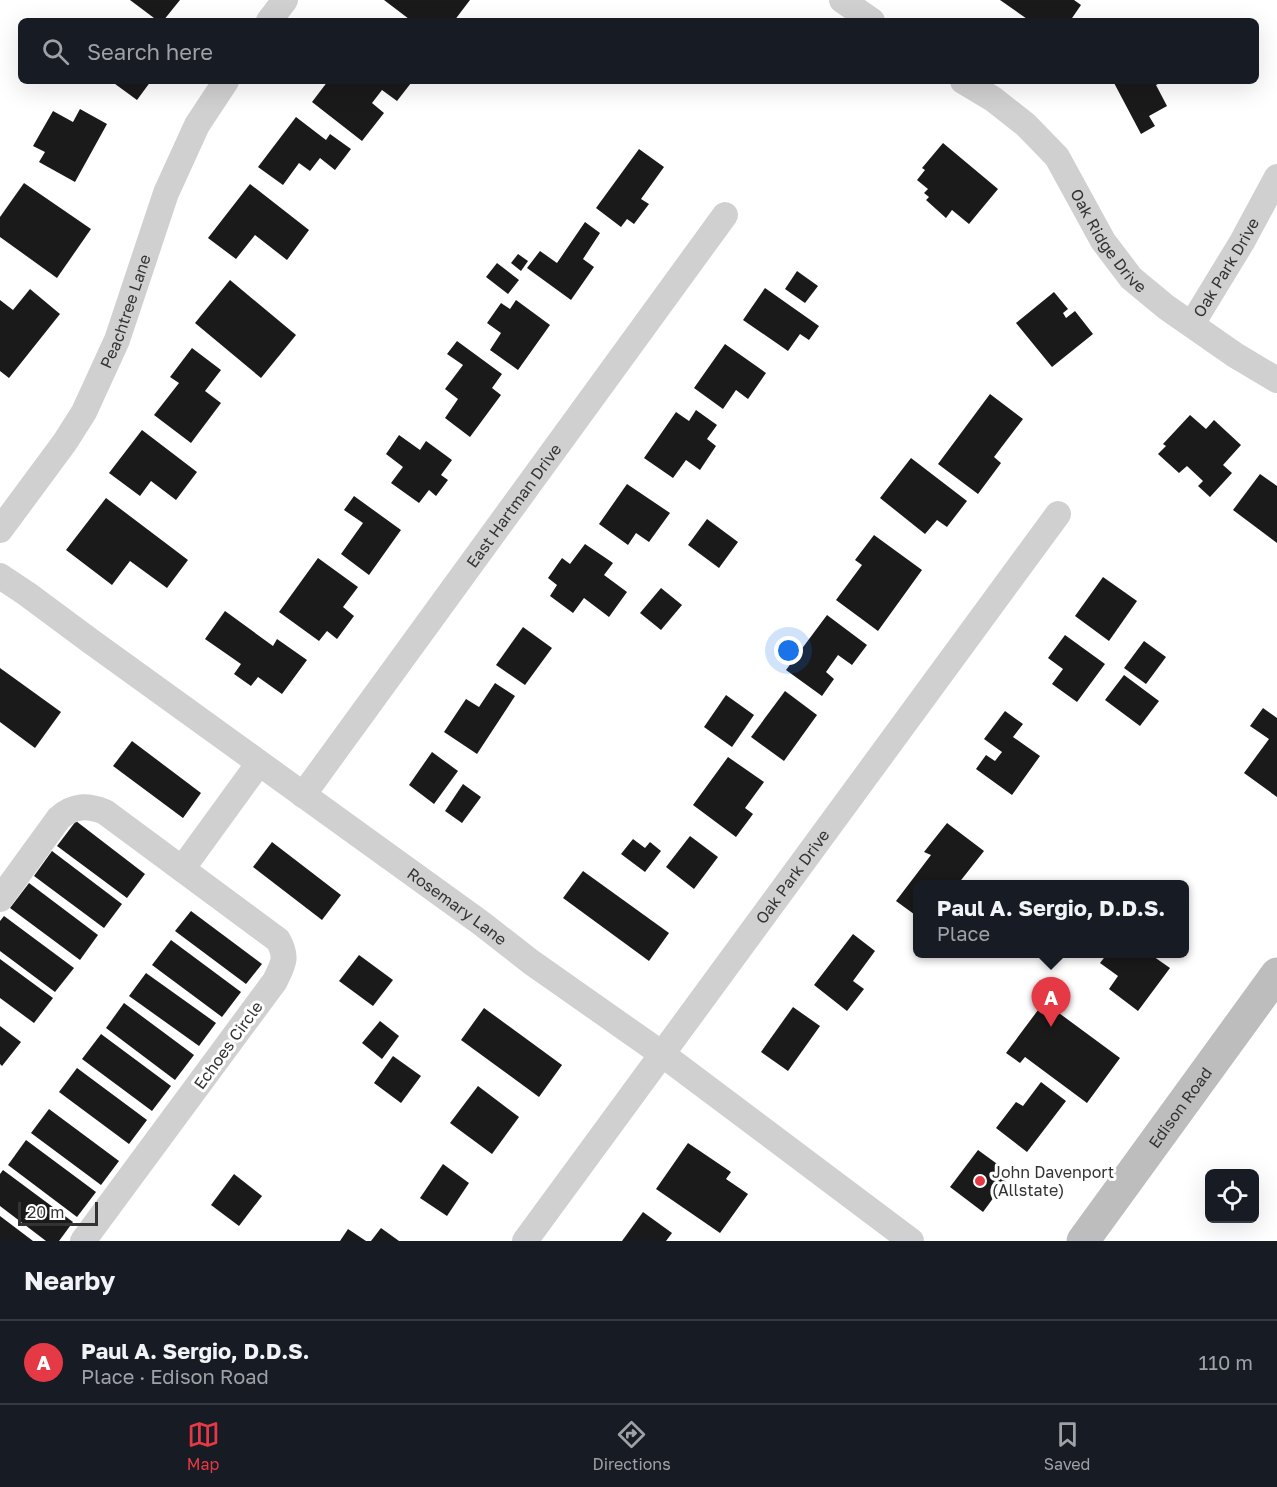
<!DOCTYPE html>
<meta charset="utf-8">
<style>
:root{--surface:#171b24;--page:#242831;--text:#f1f3f6;--muted:#9ea1a6;--line:#363941;--accent:#e63946}
body{margin:0;font-family:"Golos Text",sans-serif;background:var(--page);color:var(--text)}
.controls{position:absolute;right:18px;bottom:18px;display:grid;overflow:hidden;border-radius:9px;box-shadow:0 6px 24px #0002}
.controls button{width:54px;height:54px;display:grid;place-items:center;padding:0;border:0;border-bottom:2px solid var(--line);background:var(--surface);color:var(--text);font:30px sans-serif}
.scale{position:absolute;left:18px;bottom:15px;width:80px;box-sizing:border-box;padding-left:6px;border:3px solid #333;border-top:0;font-size:16px;line-height:21px;white-space:nowrap;color:#333;-webkit-text-stroke:4px #fff;paint-order:stroke}
.you{position:absolute;left:789px;top:651px;width:21px;height:21px;margin:-15px;border:4px solid #fff;border-radius:50%;background:#1a73e8;box-shadow:0 0 0 9px #1a73e833}
.badge{display:grid;place-items:center;width:39px;height:39px;border-radius:50%;background:var(--accent);color:#fff;font-size:20px;font-weight:700}
.pin{position:absolute;translate:-50% -50px;filter:drop-shadow(0 2px 3px #0008)}
.pin::after{content:'';position:absolute;top:32px;width:21px;height:18px;background:inherit;clip-path:polygon(0 0,100% 0,50% 100%)}
.popup{position:absolute;left:913px;top:880px;width:276px;height:78px;box-sizing:border-box;display:grid;place-content:center;border-radius:9px;background:var(--surface);filter:drop-shadow(0 2px 4px #0005);font-size:20px;white-space:nowrap;color:var(--muted)}
.popup b{font-size:22px;color:var(--text)}
.popup::after{content:'';position:absolute;left:50%;top:100%;margin-left:-12px;border:12px solid transparent;border-top-color:var(--surface)}
.list{margin:0;padding:0;list-style:none}
h2{display:flex;justify-content:space-between;align-items:center;height:78px;margin:0;padding:0 24px;font-size:26px}
h2 small{font-size:20px;font-weight:400;color:var(--muted)}
.list li{display:grid;grid-template-columns:39px 1fr auto;gap:18px;align-items:center;box-sizing:border-box;height:84px;padding:0 24px;border-top:2px solid var(--line)}
.list b{display:block;font-size:22px;white-space:nowrap}
.list p{margin:0;font-size:20px;white-space:nowrap;color:var(--muted)}
.list em{font-size:20px;font-style:normal;color:var(--muted)}
.icon{flex:none;width:33px;height:33px;fill:none;stroke:currentColor;stroke-width:2;stroke-linecap:round;stroke-linejoin:round}
.map{position:relative;flex:none;width:1277px;height:1241px;overflow:hidden}
.search{position:absolute;background:var(--surface);box-shadow:0 6px 24px #0002;left:18px;right:18px;top:18px;height:66px;display:flex;align-items:center;gap:15px;box-sizing:border-box;padding:0 21px;border-radius:9px;color:var(--muted);font-size:22px}
.sheet{height:162px;background:var(--surface)}
nav{display:flex;justify-content:space-around;align-items:center;box-sizing:border-box;height:84px;border-top:2px solid var(--line);background:var(--surface);font-size:16px;color:var(--muted)}
nav a{display:grid;justify-items:center;gap:3px}
nav .on{color:var(--accent)}
.map>svg:first-child{display:block}
.building{fill:#1a1a1a}
.lines{fill:none;stroke-linecap:round;stroke-linejoin:round}
.street{stroke:#d0d0d0;stroke-width:26}
.secondary{stroke:#bdbdbd;stroke-width:33}
.poi-dot{fill:#e63946;stroke:#fff;stroke-width:2}
.labels{text-anchor:middle;dominant-baseline:central;stroke-width:6;stroke-linejoin:round;paint-order:stroke}
.street-label{font-size:16px;fill:#333;stroke:#fff}
.poi-label{font-size:16px;fill:#333;stroke:#fff;text-anchor:start}
</style>
<div class="map">
<svg width="1277" height="1241" viewBox="0 0 1277 1241">
<rect width="100%" height="100%" fill="#fff"/>
<g class="building">
<path d="M130,0H180L163,21H158Z"/>
<path d="M384,0H470L454,21H407L409,19Z"/>
<path d="M1000,0H1074L1081,5L1070,21H1030Z"/>
<path d="M111,81H151L137,100Z"/>
<path d="M328,81H408L411,83L397,101L382,90L372,103L384,113L362,141L312,102Z"/>
<path d="M1113,81H1159L1160,83L1156,85L1167,106L1149,116L1155,126L1141,134Z"/>
<path d="M80,109L107,124L75,182L39,162L45,152L33,146L53,111L73,122Z"/>
<path d="M296,117L326,140L330,134L351,149L335,170L320,158L310,171L299,163L283,185L258,167Z"/>
<path d="M943,143L998,189L969,224L952,210L946,218L926,200L929,197L924,193L928,189L917,180L925,170L922,168Z"/>
<path d="M639,149L664,167L641,199L649,204L634,224L627,219L621,227L596,208Z"/>
<path d="M24,183L91,229L57,278L0,237V217Z"/>
<path d="M250,184L309,230L287,260L255,235L236,259L208,238Z"/>
<path d="M585,222L600,233L583,259L594,267L571,300L527,268L540,251L557,263Z"/>
<path d="M518,254L528,261L521,271L511,263Z"/>
<path d="M497,263L519,280L508,294L486,277Z"/>
<path d="M797,271L818,286L805,303L785,289Z"/>
<path d="M230,280L296,335L261,378L195,323Z"/>
<path d="M765,288L819,326L809,340L800,334L788,351L743,320Z"/>
<path d="M30,289L60,314L9,378L0,371V300L13,310Z"/>
<path d="M1054,292L1068,309L1063,313L1066,318L1075,311L1093,334L1052,367L1016,323Z"/>
<path d="M516,300L550,325L518,370L490,350L501,333L487,323L501,303L510,309Z"/>
<path d="M457,341L502,374L492,388L501,395L470,437L445,418L458,399L445,389L463,365L447,354Z"/>
<path d="M725,344L766,373L748,399L736,390L723,409L694,388Z"/>
<path d="M192,348L221,370L205,391L221,403L191,443L154,415L179,383L170,377Z"/>
<path d="M990,394L1023,419L994,457L1001,463L978,494L938,464Z"/>
<path d="M696,410L717,425L707,439L716,446L700,470L686,460L673,478L644,458L676,412L689,421Z"/>
<path d="M1190,415L1206,429L1214,420L1241,445L1223,465L1232,473L1210,497L1198,486L1203,481L1187,466L1179,473L1158,454L1166,446L1163,444Z"/>
<path d="M142,430L197,472L176,500L151,481L140,496L109,473Z"/>
<path d="M399,435L420,450L426,441L452,460L441,475L448,480L436,496L429,490L419,503L391,483L403,467L386,454Z"/>
<path d="M911,458L967,501L947,527L937,520L925,534L880,498Z"/>
<path d="M1260,474L1277,486V543L1233,510Z"/>
<path d="M627,484L670,513L649,542L636,533L628,545L599,524Z"/>
<path d="M354,496L401,530L369,575L341,554L363,523L344,510Z"/>
<path d="M106,498L188,560L167,588L130,561L112,585L66,550Z"/>
<path d="M707,519L738,542L719,568L688,545Z"/>
<path d="M874,535L922,570L878,631L836,600L862,565L855,560Z"/>
<path d="M585,544L613,563L604,575L627,592L609,617L584,598L573,613L550,596L557,585L548,578L562,558L570,564Z"/>
<path d="M318,558L358,587L343,607L354,616L337,639L327,631L319,641L279,612Z"/>
<path d="M1103,577L1137,601L1109,641L1075,616Z"/>
<path d="M661,588L682,605L661,630L640,613Z"/>
<path d="M225,611L273,646L277,639L307,660L282,694L258,677L251,686L234,674L241,664L205,639Z"/>
<path d="M827,615L867,645L852,665L838,655L826,672L834,679L822,696L786,670Z"/>
<path d="M523,627L552,648L525,685L496,665Z"/>
<path d="M1065,635L1105,664L1077,702L1052,684L1063,669L1048,658Z"/>
<path d="M1144,641L1166,657L1146,684L1124,668Z"/>
<path d="M0,668L61,712L35,748L0,722Z"/>
<path d="M1124,675L1159,701L1140,726L1105,700Z"/>
<path d="M495,683L515,696L477,754L444,732L466,699L479,707Z"/>
<path d="M785,691L817,715L784,761L751,737Z"/>
<path d="M726,695L754,715L732,747L704,727Z"/>
<path d="M1263,708L1277,718V797L1244,773L1269,739L1250,726Z"/>
<path d="M1005,711L1023,724L1013,737L1040,756L1012,795L976,769L986,755L995,761L1002,752L984,739Z"/>
<path d="M132,741L201,793L183,818L113,766Z"/>
<path d="M432,752L458,771L434,804L409,785Z"/>
<path d="M728,757L764,782L745,808L753,814L736,837L693,805Z"/>
<path d="M463,784L481,797L462,823L445,811Z"/>
<path d="M76,821L145,874L127,898L57,846Z"/>
<path d="M947,823L984,851L958,884H918V917L896,901L931,855L924,852Z"/>
<path d="M690,836L718,857L694,889L666,867Z"/>
<path d="M633,839L645,848L650,842L661,851L645,872L621,854Z"/>
<path d="M272,842L341,895L322,920L253,867Z"/>
<path d="M52,851L122,904L104,928L34,876Z"/>
<path d="M583,871L669,933L649,961L563,898Z"/>
<path d="M29,883L98,935L80,960L10,908Z"/>
<path d="M191,911L262,964L246,984L175,931Z"/>
<path d="M4,916L74,968L55,992L0,951V921Z"/>
<path d="M853,934L875,951L853,981L864,989L847,1011L814,985Z"/>
<path d="M171,940L241,992L222,1017L152,965Z"/>
<path d="M1107,954H1150L1170,968L1138,1011L1109,989L1118,976L1100,963Z"/>
<path d="M359,955L393,980L373,1006L339,981Z"/>
<path d="M0,959L53,998L34,1023L0,998Z"/>
<path d="M146,973L216,1023L199,1046L129,996Z"/>
<path d="M1044,1002L1120,1058L1087,1103L1025,1057L1020,1063L1006,1053Z"/>
<path d="M124,1003L194,1055L175,1080L106,1028Z"/>
<path d="M793,1007L820,1026L788,1071L761,1052Z"/>
<path d="M484,1008L562,1065L539,1097L461,1040Z"/>
<path d="M380,1021L399,1036L382,1059L362,1043Z"/>
<path d="M0,1026L21,1042L2,1066L0,1064Z"/>
<path d="M101,1034L171,1086L152,1111L82,1059Z"/>
<path d="M393,1056L421,1076L401,1103L374,1083Z"/>
<path d="M77,1068L147,1120L129,1144L59,1092Z"/>
<path d="M1041,1082L1066,1101L1027,1152L996,1128L1016,1102L1023,1106Z"/>
<path d="M478,1086L519,1117L492,1154L450,1123Z"/>
<path d="M49,1109L119,1161L101,1185L31,1133Z"/>
<path d="M26,1140L96,1192L77,1217L8,1165Z"/>
<path d="M688,1143L731,1172L726,1179L748,1194L720,1233L656,1189Z"/>
<path d="M978,1150L1011,1174L983,1212L950,1187Z"/>
<path d="M443,1164L469,1183L447,1216L420,1198Z"/>
<path d="M3,1170L73,1222L59,1241H46L0,1206V1174Z"/>
<path d="M234,1174L262,1196L239,1226L211,1205Z"/>
<path d="M643,1212L672,1233L666,1241H622Z"/>
<path d="M0,1216L33,1241H0Z"/>
<path d="M381,1228L399,1241H371Z"/>
<path d="M348,1229L366,1241H340Z"/>
</g>
<g class="lines">
<g class="street">
<path d="M842,0L872,21"/>
<path d="M269,21L285,0"/>
<path id="s1" d="M963,81L993,99L1026,125L1057,157L1103,241L1131,278L1166,307L1235,355L1277,380"/>
<path id="s2" d="M1192,324L1242,242L1277,177"/>
<path id="s3" d="M0,530L65,442L84,412L117,340L166,193L197,125L226,81"/>
<path id="s4" d="M0,576L27,594L89,640L481,923L531,962L662,1054L911,1241"/>
<path id="s5" d="M303,795L725,215"/>
<path d="M182,869L259,763"/>
<path d="M0,899L59,818C74,805 87,805 105,812L278,940C288,958 283,964 275,981L83,1241"/>
<path id="s6" d="M525,1241L1058,514"/>
</g>
<path class="secondary" id="s7" d="M1083,1241L1277,974"/>
</g>
<circle class="poi-dot" cx="980" cy="1181" r="6"/>
<g class="labels">
<g class="street-label">
<text stroke="none"><textPath href="#s1" startOffset="220">Oak Ridge Drive</textPath></text>
<text stroke="none"><textPath href="#s2" startOffset="66">Oak Park Drive</textPath></text>
<text stroke="none"><textPath href="#s3" startOffset="254">Peachtree Lane</textPath></text>
<text stroke="none"><textPath href="#s5" startOffset="358">East Hartman Drive</textPath></text>
<text stroke="none"><textPath href="#s6" startOffset="452">Oak Park Drive</textPath></text>
<text stroke="none"><textPath href="#s4" startOffset="564">Rosemary Lane</textPath></text>
<text transform="translate(228 1045) rotate(-54)">Echoes Circle</text>
<text stroke="none"><textPath href="#s7" startOffset="165">Edison Road</textPath></text>
</g>
<g class="poi-label">
<text x="992" y="1172">John Davenport<tspan x="992" dy="18">(Allstate)</tspan></text>
</g>
</g>
</svg>
<div class="controls">
<button><svg class="icon" aria-label="locate" viewBox="0 0 24 24"><circle cx="12" cy="12" r="6"/><path d="M12 2v4M12 18v4M2 12h4M18 12h4"/></svg></button>
</div>
<div class="scale">20 m</div>
<div class="you"></div>
<div class="pin badge" style="left:1051px;top:1027px">A</div>
<div class="popup"><b>Paul A. Sergio, D.D.S.</b>Place</div>
<div class="search"><svg class="icon" aria-label="search" viewBox="0 0 24 24"><circle cx="10" cy="10" r="6"/><path d="M15 15l6 6"/></svg>Search here</div>
</div>
<section class="sheet">
<h2>Nearby<small></small></h2>
<ul class="list">
<li><span class="badge">A</span><div><b>Paul A. Sergio, D.D.S.</b><p>Place · Edison Road</p></div><em>110 m</em></li>
</ul>
</section>
<nav>
<a class="on"><svg class="icon" aria-label="map" viewBox="0 0 24 24"><path d="M3 6l6-2 6 2 6-2v14l-6 2-6-2-6 2zM9 4v14M15 6v14"/></svg>Map</a>
<a><svg class="icon" aria-label="directions" viewBox="0 0 24 24"><path d="M12 3l9 9-9 9-9-9zM9 14v-3h6M13 9l2 2-2 2"/></svg>Directions</a>
<a><svg class="icon" aria-label="saved" viewBox="0 0 24 24"><path d="M7 4h10v16l-5-4-5 4z"/></svg>Saved</a>
</nav>
